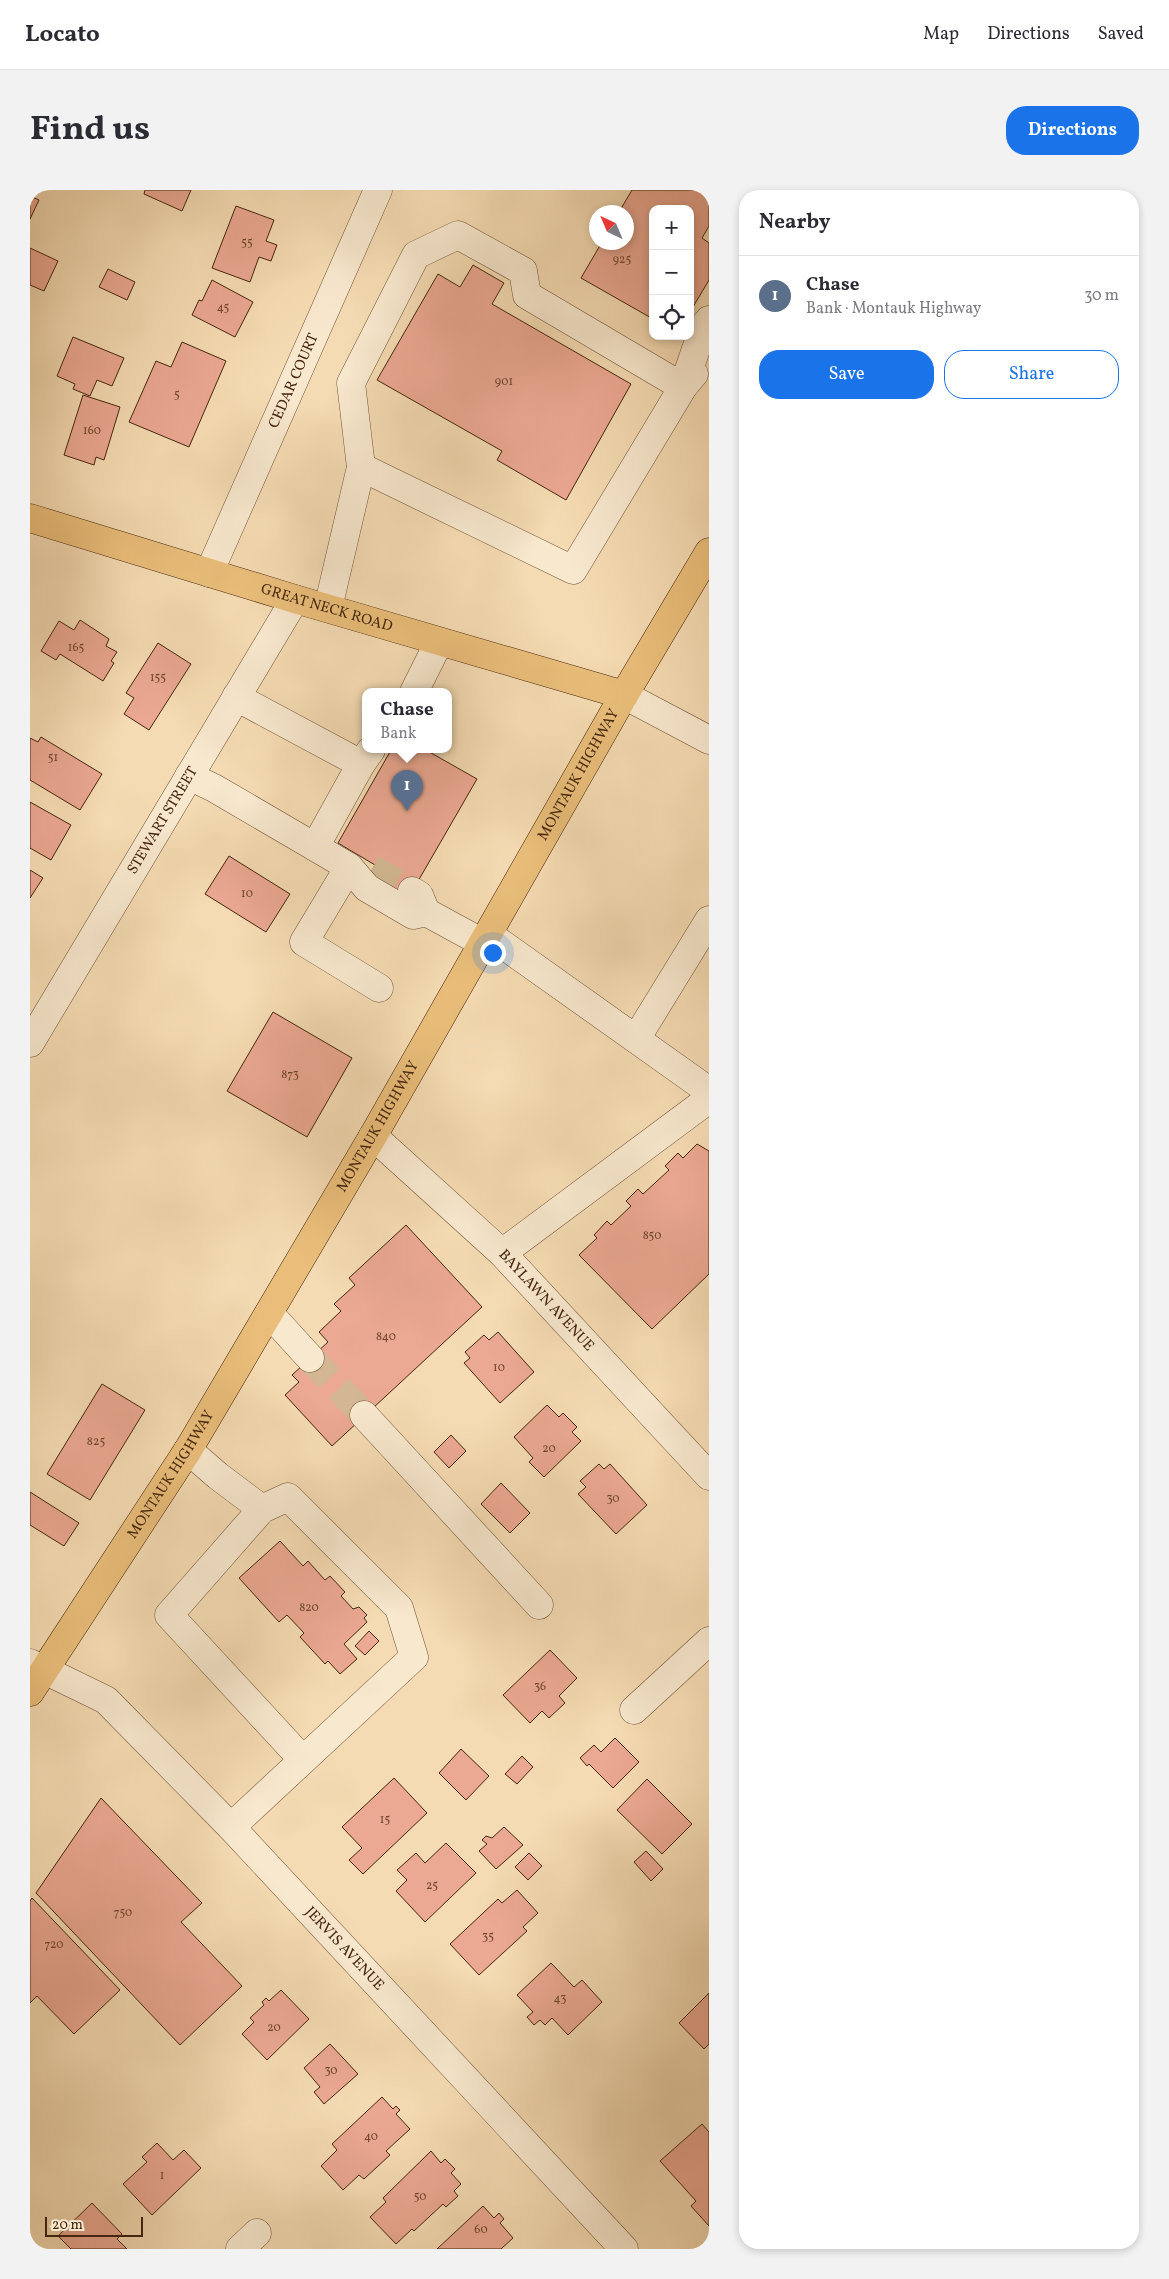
<!DOCTYPE html>
<meta charset="utf-8">
<style>
:root{--surface:#fff;--page:#f2f2f3;--text:#2b2b33;--muted:#7c7c81;--line:#e1e1e2;--accent:#1a73e8}
body{margin:0;font-family:Vollkorn,serif;background:var(--page);color:var(--text)}
.controls{position:absolute;right:15px;top:15px;display:grid;overflow:hidden;border-radius:10px;box-shadow:0 2px 8px #0003}
.controls button{width:45px;height:45px;display:grid;place-items:center;padding:0;border:0;border-bottom:1px solid var(--line);background:var(--surface);color:var(--text);font:25px sans-serif}
.compass{position:absolute;left:559px;top:15px;width:45px;height:45px;border-radius:50%;background:var(--surface);box-shadow:0 2px 8px #0003;rotate:316deg}
.scale{position:absolute;left:15px;bottom:12px;width:98px;box-sizing:border-box;padding-left:5px;border:2px solid #45260e;border-top:0;font-size:14px;line-height:18px;white-space:nowrap;color:#45260e;-webkit-text-stroke:4px #f8e8ce;paint-order:stroke}
.you{position:absolute;left:462px;top:762px;width:18px;height:18px;margin:-12px;border:4px solid #fff;border-radius:50%;background:#1a73e8;box-shadow:0 0 0 8px #1a73e833}
.badge{display:grid;place-items:center;width:32px;height:32px;border-radius:50%;background:var(--accent);color:#fff;font-size:16px;font-weight:700}
.pin{position:absolute;translate:-50% -41px;filter:drop-shadow(0 1px 2px #0008)}
.pin::after{content:'';position:absolute;top:26px;width:18px;height:15px;background:inherit;clip-path:polygon(0 0,100% 0,50% 100%)}
.popup{position:absolute;left:332px;top:498px;width:90px;height:65px;box-sizing:border-box;display:grid;place-content:center;border-radius:10px;background:var(--surface);filter:drop-shadow(0 1px 4px #0005);font-size:16px;white-space:nowrap;color:var(--muted)}
.popup b{font-size:19px;color:var(--text)}
.popup::after{content:'';position:absolute;left:50%;top:100%;margin-left:-10px;border:10px solid transparent;border-top-color:var(--surface)}
.list{margin:0;padding:0;list-style:none}
h2{display:flex;justify-content:space-between;align-items:center;height:65px;margin:0;padding:0 20px;font-size:21px}
h2 small{font-size:16px;font-weight:400;color:var(--muted)}
.list li{display:grid;grid-template-columns:32px 1fr auto;gap:15px;align-items:center;box-sizing:border-box;height:80px;padding:0 20px;border-top:1px solid var(--line)}
.list b{display:block;font-size:19px;white-space:nowrap}
.list p{margin:0;font-size:16px;white-space:nowrap;color:var(--muted)}
.list em{font-size:16px;font-style:normal;color:var(--muted)}
.actions{display:flex;gap:10px;padding:15px 20px}
.actions a{flex:1;padding:11px 0;border:1px solid var(--accent);border-radius:20px;text-align:center;font-size:18px;color:var(--accent)}
.actions .main{background:var(--accent);color:#fff}
.icon{flex:none;width:28px;height:28px;fill:none;stroke:currentColor;stroke-width:2;stroke-linecap:round;stroke-linejoin:round}
.map{position:relative;flex:none;width:679px;height:2059px;overflow:hidden;border-radius:20px}
header{display:flex;align-items:center;gap:30px;box-sizing:border-box;height:70px;padding:0 25px;background:var(--surface);border-bottom:1px solid var(--line)}
header strong{font-size:24px}
nav{display:flex;gap:28px;margin-inline-start:auto;font-size:18px}
.intro{display:flex;align-items:center;justify-content:space-between;box-sizing:border-box;height:120px;padding:0 30px}
h1{margin:0;font-size:35px}
.button{padding:12px 22px;border-radius:20px;background:var(--accent);color:#fff;font-size:18px;font-weight:700}
main{display:flex;gap:30px;padding:0 30px}
aside{flex:1;background:var(--surface);border-radius:20px;box-shadow:0 2px 8px #0003}
.map>svg:first-child{display:block}
.building{fill:#eba892;stroke:#45260e}
.lines{fill:none;stroke-linecap:round;stroke-linejoin:round}
.minor-tunnel{stroke:#d2b792;stroke-width:28;stroke-dasharray:28 14;stroke-linecap:butt}
.minor-casing{stroke:#715337;stroke-width:29}
.major-casing{stroke:#45260e;stroke-width:29}
.minor{stroke:#f8e8ce;stroke-width:28}
.major{stroke:#eabe7a;stroke-width:28}
.labels{text-anchor:middle;dominant-baseline:central;stroke-width:5;stroke-linejoin:round;paint-order:stroke}
.number-label{font-size:12px;fill:#6e462f}
.street-label{font-size:15px;fill:#45260e;stroke:#f8e8ce}
</style>
<header>
<strong>Locato</strong>
<nav><a>Map</a><a>Directions</a><a>Saved</a></nav>
</header>
<div class="intro"><h1>Find us</h1><a class="button">Directions</a></div>
<main>
<div class="map">
<svg width="679" height="2059" viewBox="0 0 679 2059">
<rect width="100%" height="100%" fill="#f5dbb3"/>
<filter id="stains"><feTurbulence type="fractalNoise" baseFrequency=".004" numOctaves="4"/><feColorMatrix values="0 0 0 0 .2 0 0 0 0 .09 0 0 0 0 .02 0 0 0 .5 -.17"/></filter>
<radialGradient id="worn" r=".72"><stop offset=".6" stop-color="#630" stop-opacity="0"/><stop offset="1" stop-color="#630" stop-opacity=".3"/></radialGradient>
<g class="building">
<path d="M115,0H161L152,21L114,4Z"/>
<path d="M602,0H679V36L672,48L679,53V90L660,122V19H623V129L551,88L572,52H596V22H589Z"/>
<path d="M0,6L9,10L0,29Z"/>
<path d="M206,16L244,30L236,51L247,55L241,71L229,67L220,92L182,78Z"/>
<path d="M0,58L28,71L14,101L0,95Z"/>
<path d="M443,75L474,93L462,114L601,194L536,310L467,270L472,261L347,190L408,84L430,97Z"/>
<path d="M78,79L105,92L97,110L69,97Z"/>
<path d="M182,90L223,112L205,147L162,125L169,110L172,111Z"/>
<path d="M43,147L94,168L82,196L67,190L60,206L43,199L45,194L27,186Z"/>
<path d="M152,152L196,171L159,257L99,232L126,171L141,177Z"/>
<path d="M53,205L90,217L74,270L66,267L64,275L34,265Z"/>
<path d="M50,430L79,449L76,456L87,462L81,471L84,473L73,491L30,464L26,470L11,461L29,431L44,440Z"/>
<path d="M128,453L161,474L119,540L94,524L104,508L96,503Z"/>
<path d="M11,547L72,584L50,620L0,590V548L8,552Z"/>
<path d="M361,560H396L447,589L376,712L337,689L345,675L308,653Z"/>
<path d="M0,612L41,635L21,670L0,658Z"/>
<path d="M199,666L260,704L236,742L175,704Z"/>
<path d="M0,680L13,688L0,708Z"/>
<path d="M243,822L322,868L277,947L197,901Z"/>
<path d="M667,954L679,961V1084L622,1139L549,1065L567,1048L564,1045L577,1031L581,1035L601,1016L596,1011L608,999L613,1004L639,980L635,976L648,963L653,968Z"/>
<path d="M376,1035L452,1117L302,1256L255,1205L269,1192L262,1185L298,1152L289,1142L311,1121L304,1114L325,1095L319,1088Z"/>
<path d="M468,1142L504,1182L470,1213L434,1173L440,1168L435,1162L454,1145L459,1150Z"/>
<path d="M72,1194L115,1220L60,1310L17,1284Z"/>
<path d="M517,1215L529,1227L533,1223L547,1237L542,1242L551,1251L514,1287L499,1272L503,1268L484,1247Z"/>
<path d="M421,1245L436,1261L419,1278L404,1262Z"/>
<path d="M569,1274L574,1279L580,1274L617,1315L586,1344L548,1304L556,1297L550,1291Z"/>
<path d="M471,1293L500,1323L480,1343L451,1314Z"/>
<path d="M0,1302L49,1333L34,1356L0,1335Z"/>
<path d="M250,1351L273,1376L278,1371L295,1390L300,1386L315,1402L311,1406L323,1419L329,1417L337,1425L334,1428L337,1432L314,1454L327,1469L310,1484L298,1471L295,1474L270,1447L274,1443L257,1425L249,1432L209,1388Z"/>
<path d="M339,1441L349,1451L335,1465L325,1456Z"/>
<path d="M520,1460L547,1488L529,1506L535,1513L519,1528L512,1521L500,1533L473,1505Z"/>
<path d="M585,1548L609,1572L583,1598L559,1574L557,1576L550,1568L564,1555L571,1562Z"/>
<path d="M431,1559L459,1586L436,1610L409,1583Z"/>
<path d="M492,1566L503,1577L487,1594L475,1584Z"/>
<path d="M364,1588L397,1623L333,1684L319,1670L332,1658L312,1637Z"/>
<path d="M617,1589L662,1634L632,1664L587,1620Z"/>
<path d="M71,1608L172,1713L151,1732L212,1796L150,1855L6,1703Z"/>
<path d="M474,1637L493,1655L466,1679L449,1661L457,1654L452,1650L456,1646L462,1648Z"/>
<path d="M416,1653L446,1683L395,1732L366,1701L377,1690L367,1680L386,1663L395,1673Z"/>
<path d="M616,1661L633,1679L621,1691L604,1672Z"/>
<path d="M499,1663L512,1676L498,1690L485,1677Z"/>
<path d="M487,1700L508,1723L493,1737L497,1741L449,1785L420,1754L468,1709L472,1713Z"/>
<path d="M2,1708L90,1800L44,1844L7,1806L0,1813V1711Z"/>
<path d="M521,1773L544,1797L552,1790L572,1812L538,1845L522,1828L515,1835L510,1830L504,1835L497,1827L503,1822L487,1805Z"/>
<path d="M251,1800L279,1829L237,1870L212,1844L224,1832L220,1828L234,1815L232,1812L236,1808L239,1811Z"/>
<path d="M679,1803V1854L674,1859L649,1833Z"/>
<path d="M300,1854L328,1884L294,1914L284,1902L290,1897L274,1878Z"/>
<path d="M352,1907L363,1919L366,1916L370,1920L366,1924L380,1939L356,1961L360,1965L334,1989L329,1985L313,2000L291,1976L307,1960L302,1954Z"/>
<path d="M672,1934L679,1942V2036L661,2016L666,2011L630,1971Z"/>
<path d="M127,1953L143,1970L154,1960L171,1978L122,2025L93,1994L117,1972L112,1967Z"/>
<path d="M401,1961L411,1973L415,1969L425,1979L421,1983L431,1994L424,2001L428,2006L416,2017L413,2014L384,2041L382,2039L366,2054L340,2027L356,2012L353,2008Z"/>
<path d="M62,2013L92,2044L87,2049L97,2059H41L28,2046Z"/>
<path d="M453,2016L464,2028L469,2023L474,2029L470,2033L483,2048L471,2059H407Z"/>
</g>
<g class="lines">
<g class="minor-tunnel">
<path d="M342,679L382,701"/>
<path d="M280,1168L334,1225"/>
</g>
<g class="minor-casing">
<g id="minor">
<path d="M331,277L543,380L653,197L664,184"/>
<path id="s1" d="M179,383L348,0"/>
<path d="M298,418L331,277L321,193L386,65L428,45L493,81L497,105L653,197L674,136L679,130"/>
<path d="M384,502L409,452"/>
<path d="M594,505L679,550"/>
<path d="M206,507L331,574"/>
<path d="M159,586L184,598L285,657L331,574L341,560"/>
<path d="M285,657L319,677L337,698L383,725L396,722L453,753"/>
<path d="M319,677L274,752L349,798"/>
<path d="M382,701L389,705L396,722"/>
<path d="M458,744L679,901"/>
<path d="M606,849L679,730"/>
<path id="s2" d="M0,853L265,409"/>
<path id="s3" d="M343,946L472,1063L679,1286"/>
<path d="M472,1063L679,909"/>
<path d="M239,1123L280,1168"/>
<path d="M334,1225L509,1415"/>
<path d="M158,1260L188,1286L232,1319"/>
<path id="s4" d="M0,1473L76,1510L201,1637L594,2059"/>
<path d="M604,1520L679,1451"/>
<path d="M201,1637L384,1467L369,1418L258,1307L232,1319L139,1425L273,1570"/>
<path d="M210,2059L227,2043"/>
</g>
</g>
<g class="major-casing">
<g id="major">
<path id="s5" d="M0,328L265,409L594,505"/>
<path id="s6" d="M0,1502L158,1260L343,946L594,505L679,362"/>
</g>
</g>
<use href="#minor" class="minor"/>
<use href="#major" class="major"/>
</g>
<g class="labels">
<g class="number-label">
<text x="217" y="53">55</text>
<text x="592" y="70">925</text>
<text x="193" y="118">45</text>
<text x="474" y="192">901</text>
<text x="147" y="205">5</text>
<text x="62" y="241">160</text>
<text x="46" y="458">165</text>
<text x="128" y="488">155</text>
<text x="23" y="568">51</text>
<text x="217" y="704">10</text>
<text x="260" y="885">873</text>
<text x="622" y="1046">850</text>
<text x="356" y="1147">840</text>
<text x="469" y="1178">10</text>
<text x="66" y="1252">825</text>
<text x="519" y="1259">20</text>
<text x="583" y="1309">30</text>
<text x="279" y="1418">820</text>
<text x="510" y="1497">36</text>
<text x="355" y="1630">15</text>
<text x="402" y="1696">25</text>
<text x="93" y="1723">750</text>
<text x="458" y="1747">35</text>
<text x="24" y="1755">720</text>
<text x="530" y="1809">43</text>
<text x="244" y="1838">20</text>
<text x="301" y="1881">30</text>
<text x="341" y="1947">40</text>
<text x="132" y="1986">1</text>
<text x="390" y="2007">50</text>
<text x="451" y="2040">60</text>
</g>
<g class="street-label">
<text stroke="none"><textPath href="#s1" startOffset="210">CEDAR COURT</textPath></text>
<text stroke="none"><textPath href="#s5" startOffset="310">GREAT NECK ROAD</textPath></text>
<text stroke="none"><textPath href="#s6" startOffset="1069">MONTAUK HIGHWAY</textPath></text>
<text stroke="none"><textPath href="#s2" startOffset="259">STEWART STREET</textPath></text>
<text stroke="none"><textPath href="#s6" startOffset="664">MONTAUK HIGHWAY</textPath></text>
<text stroke="none"><textPath href="#s3" startOffset="239">BAYLAWN AVENUE</textPath></text>
<text stroke="none"><textPath href="#s6" startOffset="259">MONTAUK HIGHWAY</textPath></text>
<text stroke="none"><textPath href="#s4" startOffset="429">JERVIS AVENUE</textPath></text>
</g>
</g>
<rect width="100%" height="100%" filter="url(#stains)"/>
<rect width="100%" height="100%" fill="url(#worn)"/>
</svg>
<div class="controls">
<button>+</button>
<button>−</button>
<button><svg class="icon" aria-label="locate" viewBox="0 0 24 24"><circle cx="12" cy="12" r="6"/><path d="M12 2v4M12 18v4M2 12h4M18 12h4"/></svg></button>
</div>
<svg class="compass" viewBox="-18 -18 36 36"><path d="M0-13l5 13h-10z" fill="#e53935"/><path d="M0 13l5-13h-10z" fill="#7c7c81"/></svg>
<div class="scale">20 m</div>
<div class="you"></div>
<div class="pin badge" style="left:377px;top:621px;background:#5c6f8a">1</div>
<div class="popup"><b>Chase</b>Bank</div>
</div>
<aside>
<h2>Nearby<small></small></h2>
<ul class="list">
<li><span class="badge" style="background:#5c6f8a">1</span><div><b>Chase</b><p>Bank · Montauk Highway</p></div><em>30 m</em></li>
</ul>
<div class="actions"><a class="main">Save</a><a>Share</a></div>
</aside>
</main>
